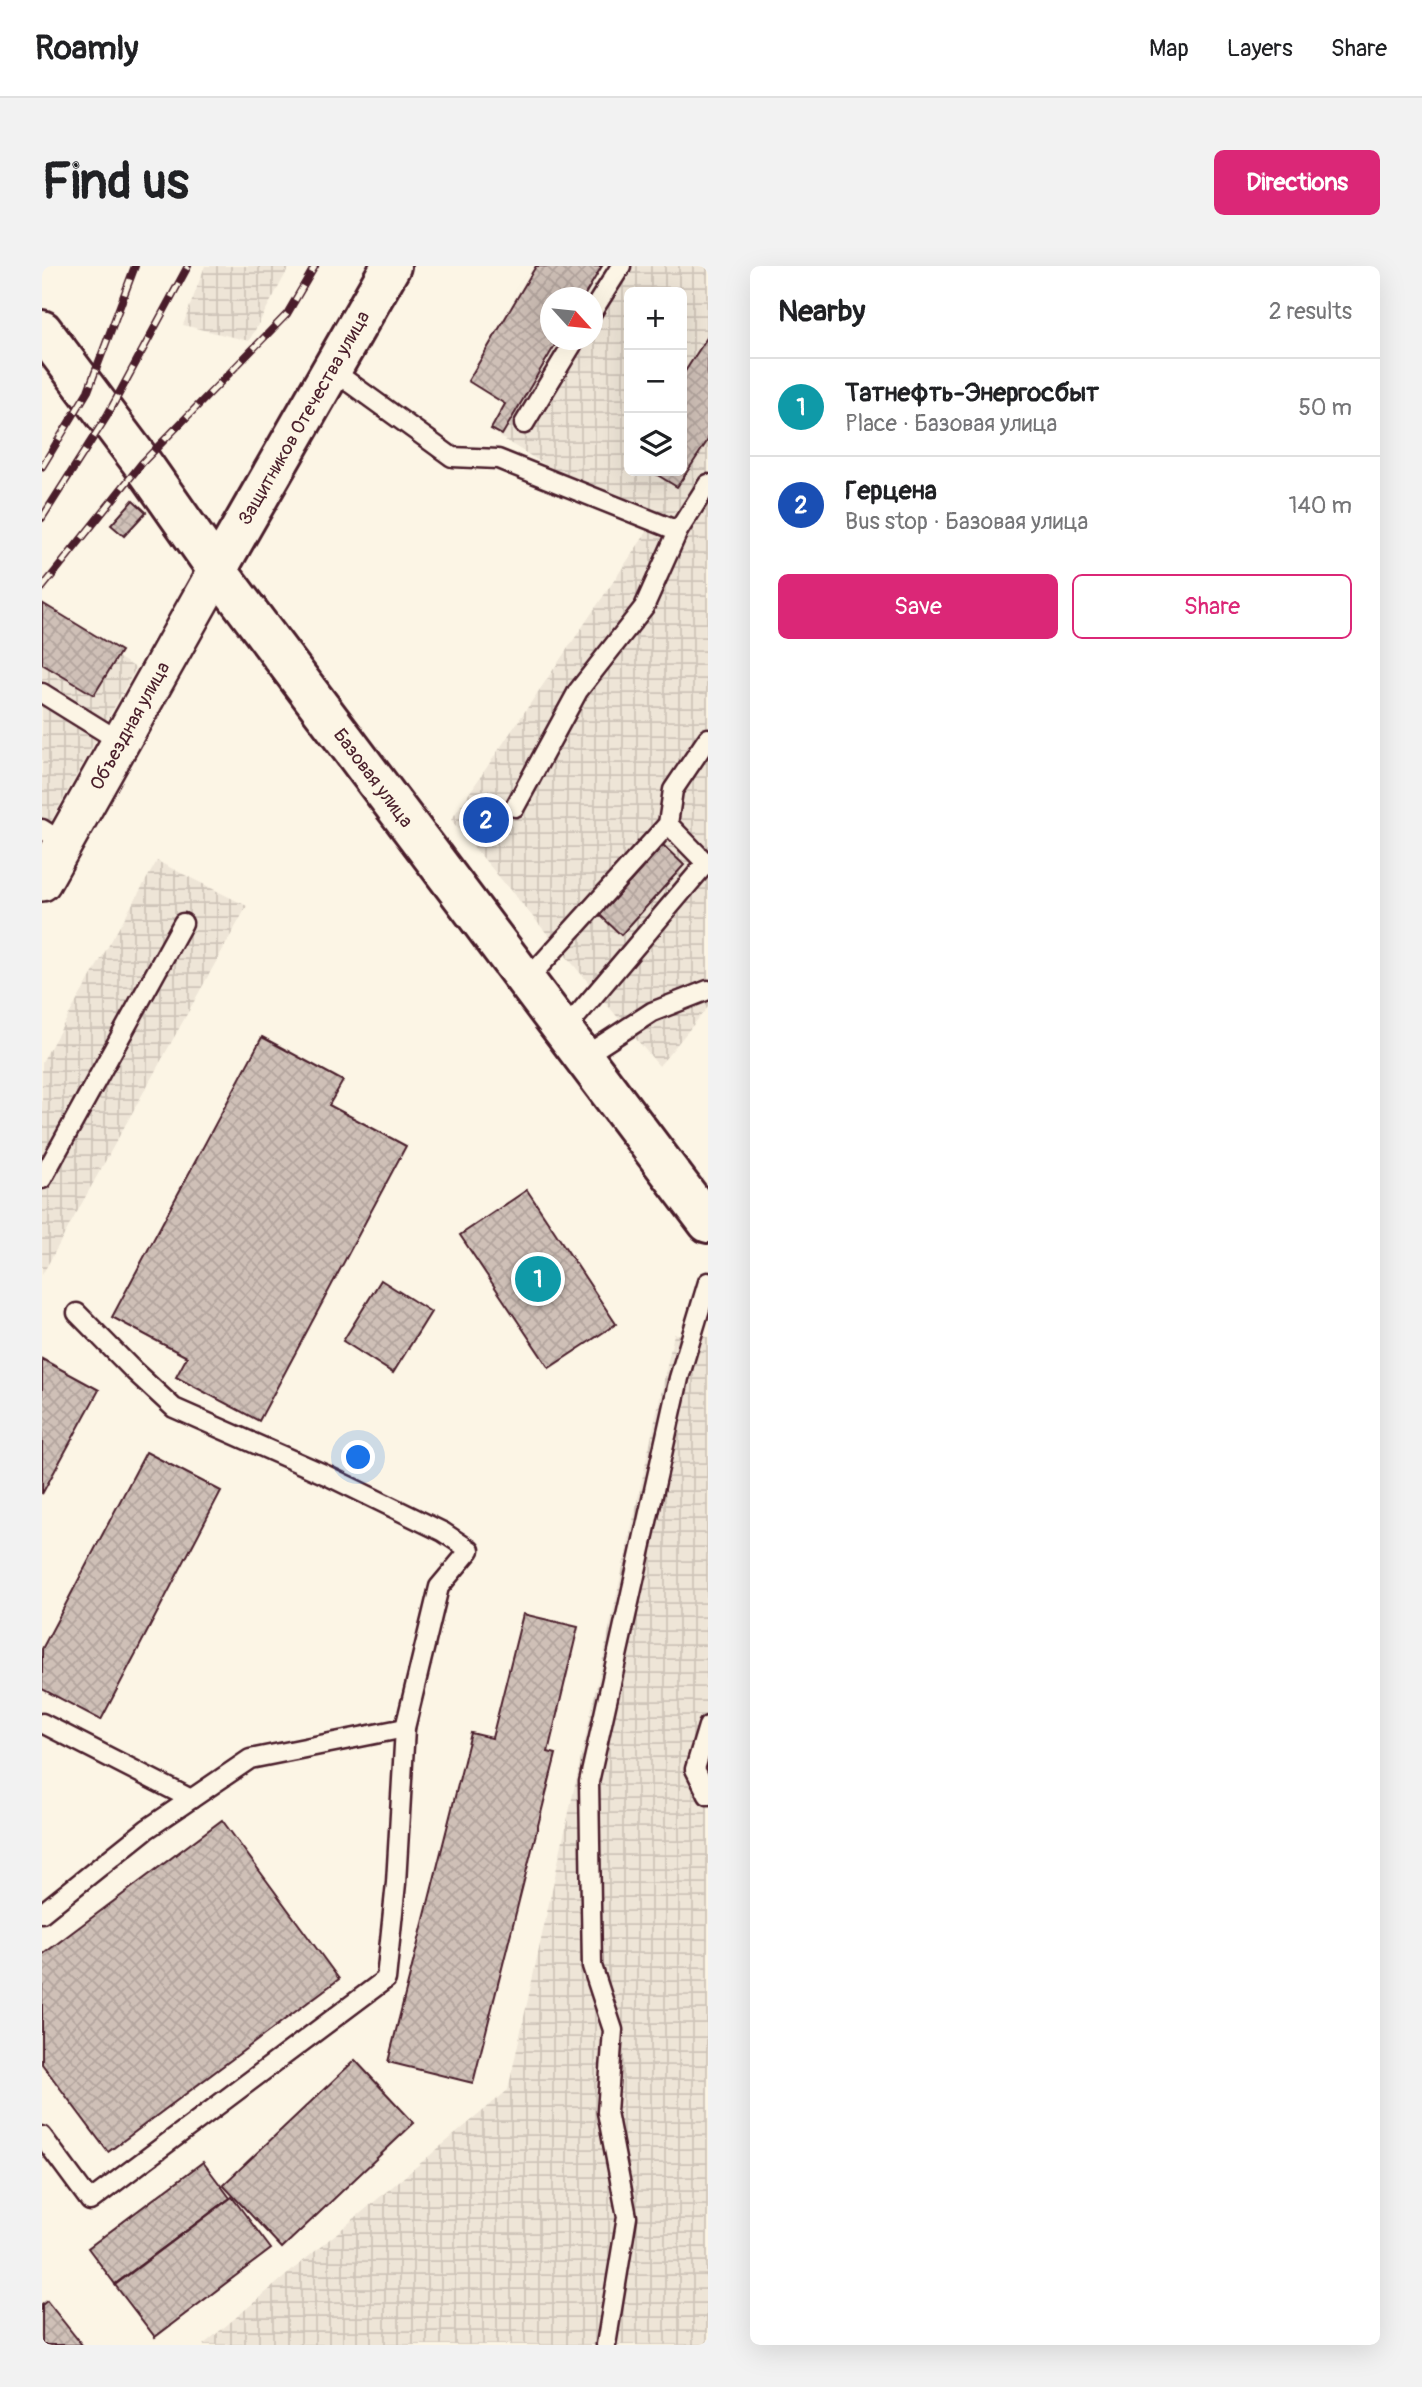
<!DOCTYPE html>
<meta charset="utf-8">
<style>
:root{--surface:#fff;--page:#f2f2f2;--text:#202124;--muted:#757577;--line:#e0e0e0;--accent:#db2777}
body{margin:0;font-family:Pangolin,sans-serif;background:var(--page);color:var(--text)}
.controls{position:absolute;right:21px;top:21px;display:grid;overflow:hidden;border-radius:10px;box-shadow:0 7px 28px #0002}
.controls button{width:63px;height:63px;display:grid;place-items:center;padding:0;border:0;border-bottom:2px solid var(--line);background:var(--surface);color:var(--text);font:35px sans-serif}
.compass{position:absolute;left:498px;top:21px;width:63px;height:63px;border-radius:50%;background:var(--surface);box-shadow:0 7px 28px #0002;rotate:117deg}
.you{position:absolute;left:317px;top:1192px;width:24px;height:24px;margin:-18px;border:5px solid #fff;border-radius:50%;background:#1a73e8;box-shadow:0 0 0 10px #1a73e833}
.badge{display:grid;place-items:center;width:46px;height:46px;border-radius:50%;background:var(--accent);color:#fff;font-size:23px;font-weight:700}
.pin{position:absolute;translate:-50% -50%;border:4px solid #fff;box-shadow:0 2px 7px #0006}
.list{margin:0;padding:0;list-style:none}
h2{display:flex;justify-content:space-between;align-items:center;height:91px;margin:0;padding:0 28px;font-size:30px}
h2 small{font-size:23px;font-weight:400;color:var(--muted)}
.list li{display:grid;grid-template-columns:46px 1fr auto;gap:21px;align-items:center;box-sizing:border-box;height:98px;padding:0 28px;border-top:2px solid var(--line)}
.list b{display:block;font-size:26px;white-space:nowrap}
.list p{margin:0;font-size:23px;white-space:nowrap;color:var(--muted)}
.list em{font-size:23px;font-style:normal;color:var(--muted)}
.actions{display:flex;gap:14px;padding:21px 28px}
.actions a{flex:1;padding:16px 0;border:2px solid var(--accent);border-radius:10px;text-align:center;font-size:24px;color:var(--accent)}
.actions .main{background:var(--accent);color:#fff}
.icon{flex:none;width:38px;height:38px;fill:none;stroke:currentColor;stroke-width:2;stroke-linecap:round;stroke-linejoin:round}
.map{position:relative;flex:none;width:666px;height:2079px;overflow:hidden;border-radius:10px}
header{display:flex;align-items:center;gap:42px;box-sizing:border-box;height:98px;padding:0 35px;background:var(--surface);border-bottom:2px solid var(--line)}
header strong{font-size:33px}
nav{display:flex;gap:38px;margin-inline-start:auto;font-size:24px}
.intro{display:flex;align-items:center;justify-content:space-between;box-sizing:border-box;height:168px;padding:0 42px}
h1{margin:0;font-size:49px}
.button{padding:18px 32px;border-radius:10px;background:var(--accent);color:#fff;font-size:24px;font-weight:700}
main{display:flex;gap:42px;padding:0 42px}
aside{flex:1;background:var(--surface);border-radius:10px;box-shadow:0 7px 28px #0002}
.map>svg:first-child{display:block}
.industrial{fill:url(#industrial-grid);fill-rule:evenodd}
.building{fill:url(#building-cross-hatch);stroke:#4a1f2b;stroke-width:2}
.lines{fill:none;stroke-linecap:round;stroke-linejoin:round}
.service-casing{stroke:#4a1f2b;stroke-width:23}
.minor-casing{stroke:#4a1f2b;stroke-width:42}
.tertiary-casing{stroke:#4a1f2b;stroke-width:44}
.secondary-casing{stroke:#4a1f2b;stroke-width:44}
.service{stroke:#fcf5e5;stroke-width:18}
.minor{stroke:#fcf5e5;stroke-width:37}
.tertiary{stroke:#fcf5e5;stroke-width:38}
.secondary{stroke:#fcf5e5;stroke-width:38}
.rail-casing{stroke:#4a1f2b;stroke-width:8}
.rail{stroke:#fcf5e5;stroke-width:5;stroke-dasharray:16;stroke-linecap:butt}
.labels{text-anchor:middle;dominant-baseline:central;stroke-width:5;stroke-linejoin:round;paint-order:stroke}
.street-label{font-size:19px;fill:#4a1f2b;stroke:#fcf5e5}
</style>
<header>
<strong>Roamly</strong>
<nav><a>Map</a><a>Layers</a><a>Share</a></nav>
</header>
<div class="intro"><h1>Find us</h1><a class="button">Directions</a></div>
<main>
<div class="map">
<svg width="666" height="2079" viewBox="0 0 666 2079">
<defs>
<pattern id="industrial-grid" width="8" height="8" patternUnits="userSpaceOnUse" patternTransform="scale(1.75)"><rect width="8" height="8" fill="#eee5d7"/><path d="M0 4h8M4 0v8" fill="none" stroke="#cec4b9"/></pattern>
<pattern id="building-cross-hatch" width="8" height="8" patternUnits="userSpaceOnUse" patternTransform="scale(1.75)"><rect width="8" height="8" fill="#cfc0b7"/><path d="M0 0l8 8M0 8l8-8" fill="none" stroke="#b3a59e"/></pattern>
</defs>
<rect width="100%" height="100%" fill="#fcf5e5"/>
<filter id="ink" filterUnits="userSpaceOnUse"><feTurbulence type="fractalNoise" baseFrequency=".0143" numOctaves="2"/><feDisplacementMap in="SourceGraphic" scale="14" xChannelSelector="R" yChannelSelector="G"/><feConvolveMatrix kernelMatrix="1 2 1 2 8 2 1 2 1" color-interpolation-filters="sRGB"/></filter>
<g filter="url(#ink)">
<g class="industrial">
<path d="M163,0H248L207,75L141,59Z"/>
<path d="M565,0H666V741L617,800L409,554L607,263L458,171L519,74H550V32L545,31ZM587,26H640V205H587Z"/>
<path d="M0,346L94,402L0,571Z"/>
<path d="M115,595L205,640L0,1009V796Z"/>
<path d="M632,1068L666,1071V2079H161L466,1824Z"/>
</g>
<g class="building">
<path d="M494,0H560L541,32H508V74H516L460,169L449,163L463,138L426,115Z"/>
<path d="M666,70V174L635,221L609,205H640V110Z"/>
<path d="M91,234L104,246L82,270L69,259Z"/>
<path d="M0,337L79,385L52,429L0,398Z"/>
<path d="M621,579L642,599L579,669L558,649Z"/>
<path d="M220,771L301,815L287,839L364,880L217,1155L134,1111L145,1091L70,1051Z"/>
<path d="M485,924L574,1058L507,1102L418,969Z"/>
<path d="M339,1014L389,1046L351,1107L301,1075Z"/>
<path d="M0,1093L57,1124L0,1228Z"/>
<path d="M104,1186L179,1225L59,1454L0,1423V1383Z"/>
<path d="M481,1348L536,1361L506,1486L514,1488L431,1817L346,1796L429,1467L450,1472Z"/>
<path d="M180,1554L297,1713L66,1886L0,1798V1689Z"/>
<path d="M313,1794L372,1857L240,1982L181,1919Z"/>
<path d="M161,1896L188,1932L73,2018L46,1982Z"/>
<path d="M190,1931L229,1983L113,2071L73,2019Z"/>
<path d="M5,2035L40,2079H0V2039Z"/>
</g>
<g class="lines">
<g class="service-casing">
<g id="service">
<path d="M550,46L579,0"/>
<path d="M290,104L410,191L456,193L636,265"/>
<path d="M482,158L533,74"/>
<path d="M0,427L79,476"/>
<path d="M473,541L536,425L602,341L636,265L666,218"/>
<path d="M626,558L664,597"/>
<path d="M0,563L22,577"/>
<path d="M484,715L626,558L631,524L666,472"/>
<path d="M522,765L666,595"/>
<path d="M541,791L610,746L666,724"/>
<path d="M0,913L141,657"/>
<path d="M0,1457L149,1533"/>
<path d="M666,1460L653,1503L666,1529"/>
<path d="M0,1647L105,1563L208,1493L363,1462"/>
<path d="M0,1870L48,1935L344,1713L354,1617L363,1462L397,1321L428,1284L401,1266L284,1209L132,1142L92,1105L35,1047"/>
<path d="M564,2079L585,1951L565,1846L571,1764L550,1700L547,1516L637,1112L666,1016"/>
</g>
</g>
<g class="minor-casing">
<path id="minor" d="M0,616L175,304"/>
</g>
<g class="tertiary-casing">
<path id="tertiary" d="M175,304L666,957"/>
</g>
<g class="secondary-casing">
<path id="secondary" d="M0,64L100,197L175,304L349,0"/>
</g>
<use href="#service" class="service"/>
<use href="#minor" class="minor"/>
<use href="#tertiary" class="tertiary"/>
<use href="#secondary" class="secondary"/>
<g class="rail-casing">
<g id="rail">
<path d="M0,201L46,125L93,0"/>
<path d="M0,252L65,150L146,0"/>
<path d="M0,322L100,197L245,48L273,0"/>
</g>
</g>
<use href="#rail" class="rail"/>
</g>
</g>
<g class="labels">
<g class="street-label">
<text transform="translate(262 152) rotate(-60)">Защитников Отечества улица</text>
<text transform="translate(88 460) rotate(-61)">Объездная улица</text>
<text transform="translate(331 512) rotate(53)">Базовая улица</text>
</g>
</g>
</svg>
<div class="controls">
<button>+</button>
<button>−</button>
<button><svg class="icon" aria-label="layers" viewBox="0 0 24 24"><path d="M12 4l9 5-9 5-9-5zM3 14l9 5 9-5"/></svg></button>
</div>
<svg class="compass" viewBox="-18 -18 36 36"><path d="M0-13l5 13h-10z" fill="#e53935"/><path d="M0 13l5-13h-10z" fill="#757577"/></svg>
<div class="you"></div>
<div class="pin badge" style="left:496px;top:1013px;background:#0f9aa8">1</div>
<div class="pin badge" style="left:444px;top:554px;background:#1a4fb4">2</div>
</div>
<aside>
<h2>Nearby<small>2 results</small></h2>
<ul class="list">
<li><span class="badge" style="background:#0f9aa8">1</span><div><b>Татнефть-Энергосбыт</b><p>Place · Базовая улица</p></div><em>50 m</em></li>
<li><span class="badge" style="background:#1a4fb4">2</span><div><b>Герцена</b><p>Bus stop · Базовая улица</p></div><em>140 m</em></li>
</ul>
<div class="actions"><a class="main">Save</a><a>Share</a></div>
</aside>
</main>
